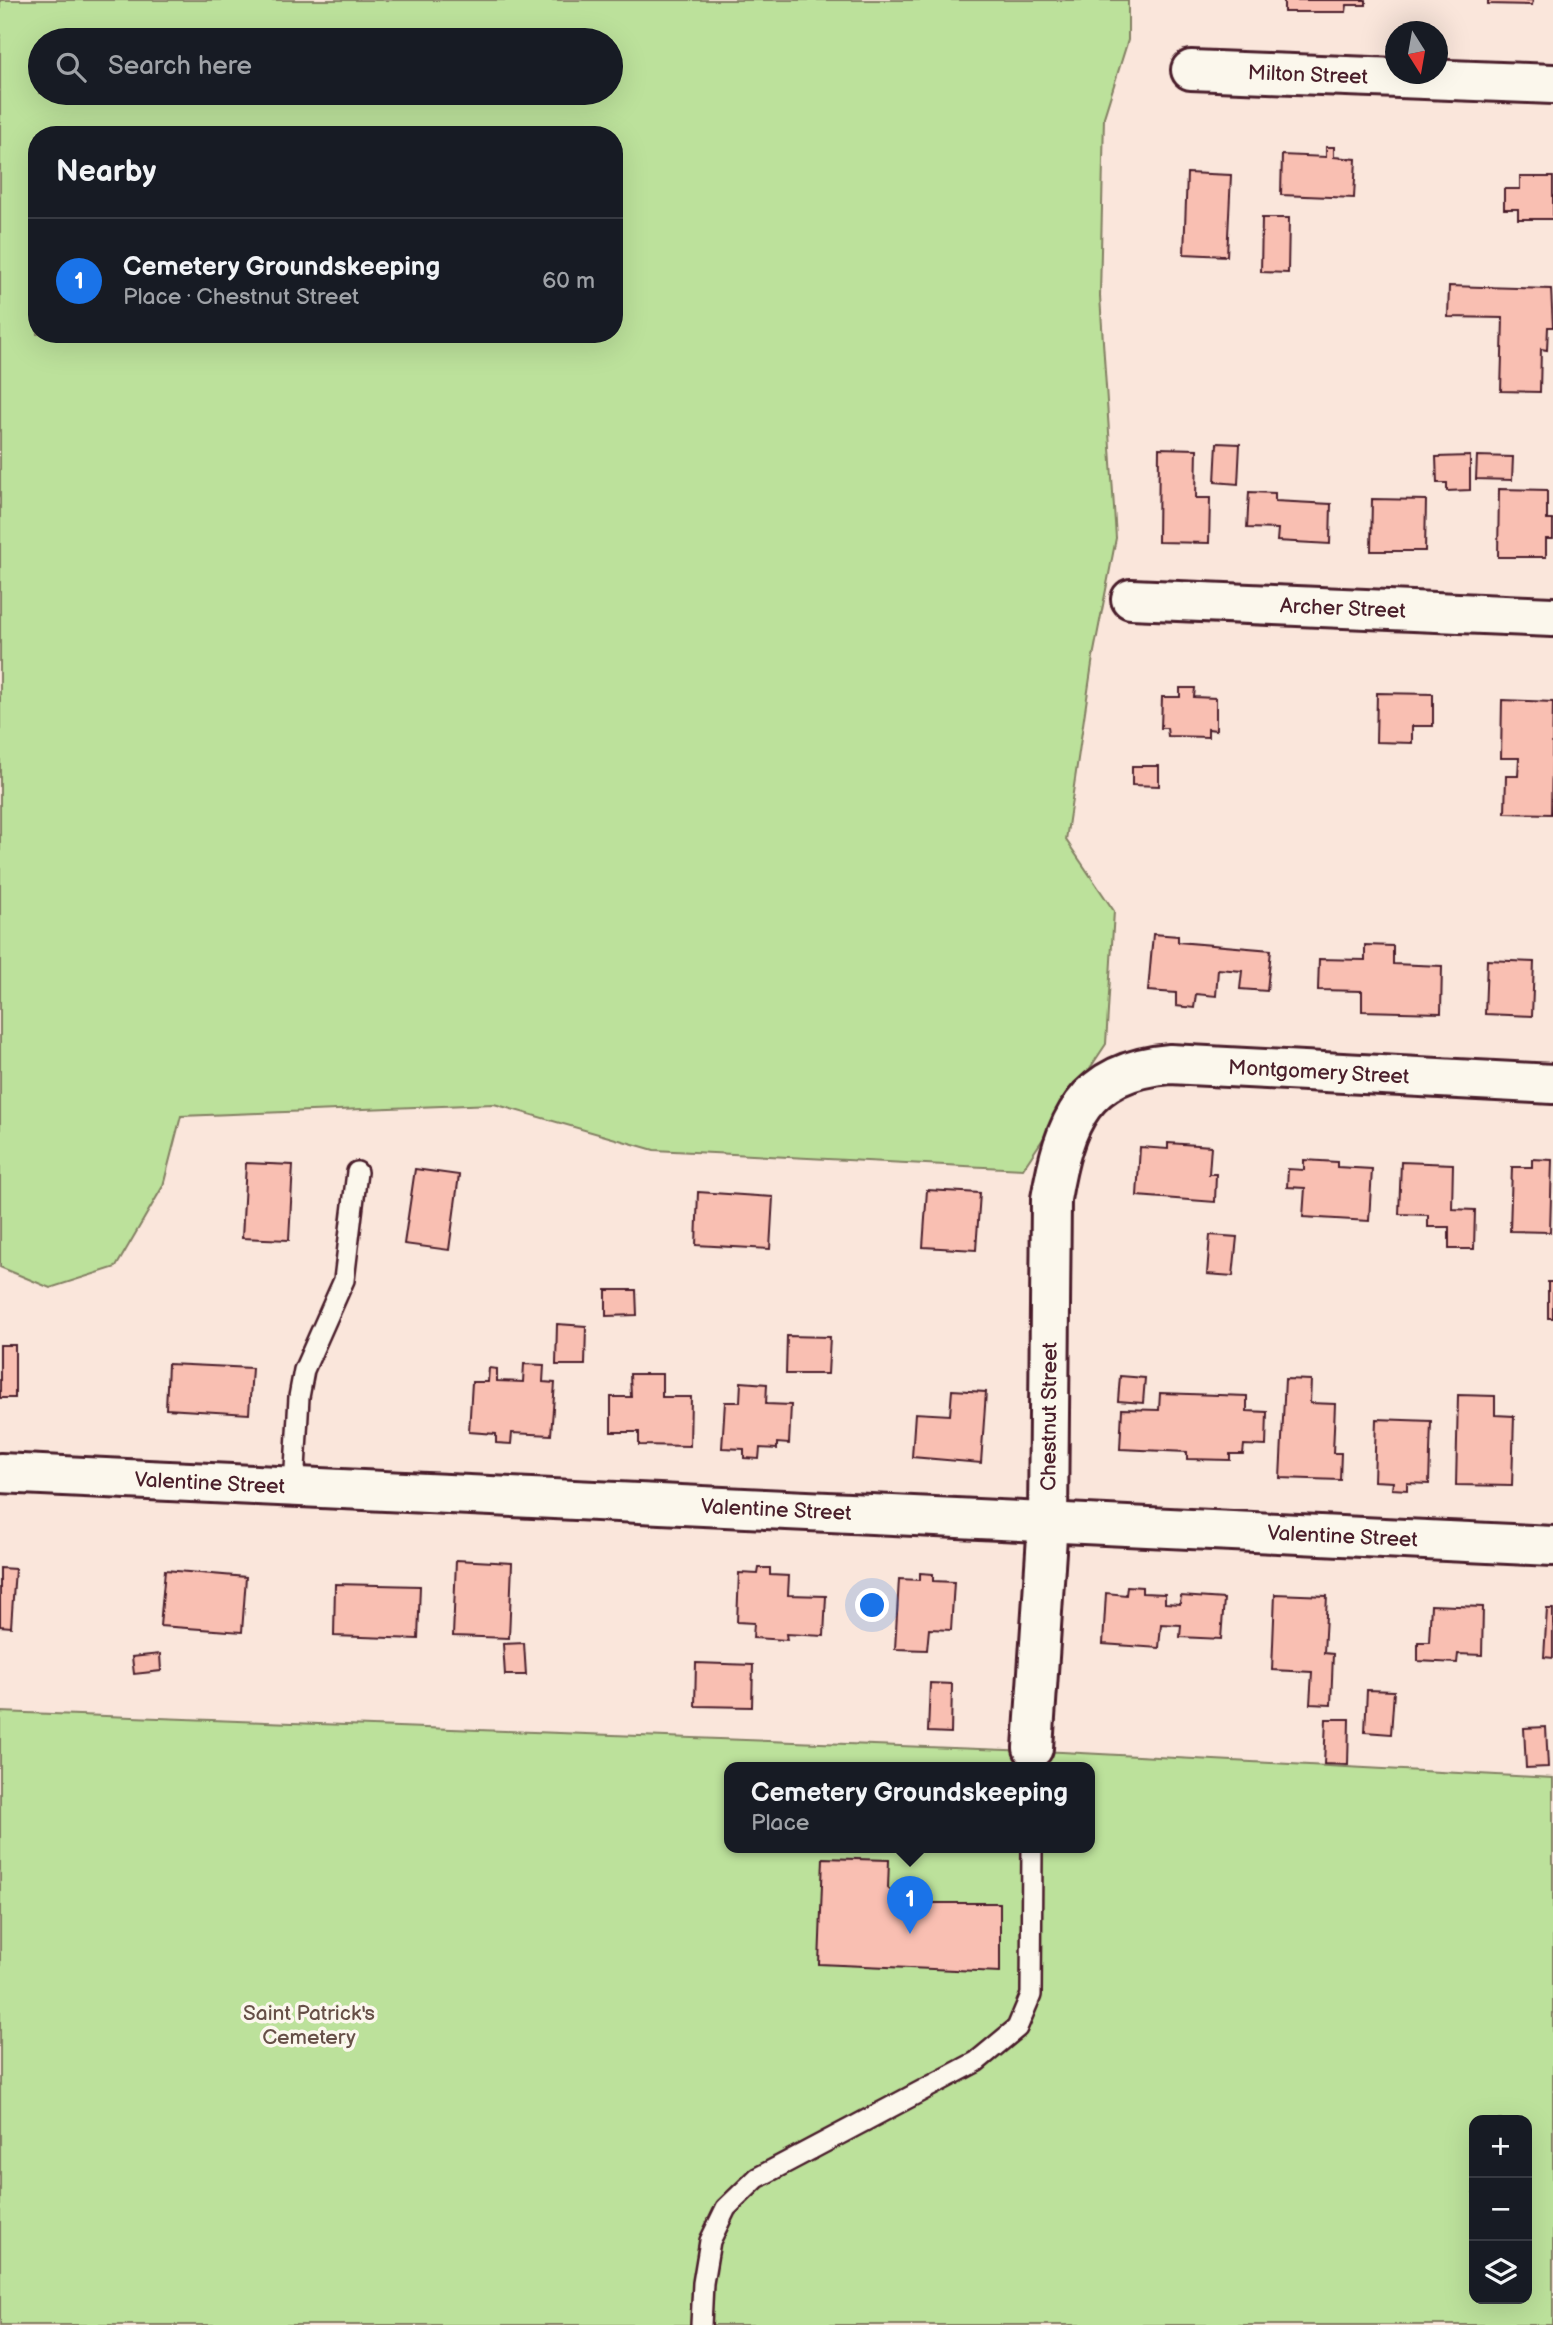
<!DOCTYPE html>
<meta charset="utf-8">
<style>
:root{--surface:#171b24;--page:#20242c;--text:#f1f3f6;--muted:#9ea1a6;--line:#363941;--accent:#1a73e8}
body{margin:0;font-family:"Balsamiq Sans",sans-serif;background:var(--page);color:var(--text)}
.controls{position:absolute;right:21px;bottom:21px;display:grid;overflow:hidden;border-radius:14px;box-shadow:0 7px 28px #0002}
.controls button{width:63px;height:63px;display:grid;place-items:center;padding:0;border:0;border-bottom:2px solid var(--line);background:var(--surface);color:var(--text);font:35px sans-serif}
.compass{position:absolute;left:1385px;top:21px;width:63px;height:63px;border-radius:50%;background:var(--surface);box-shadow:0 7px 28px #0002;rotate:169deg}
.you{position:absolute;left:873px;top:1606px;width:24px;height:24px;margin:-18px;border:5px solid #fff;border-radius:50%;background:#1a73e8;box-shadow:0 0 0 10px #1a73e833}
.badge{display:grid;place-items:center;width:46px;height:46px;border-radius:50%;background:var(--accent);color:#fff;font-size:23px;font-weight:700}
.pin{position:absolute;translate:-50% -58px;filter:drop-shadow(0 2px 4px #0008)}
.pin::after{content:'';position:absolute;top:37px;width:24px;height:21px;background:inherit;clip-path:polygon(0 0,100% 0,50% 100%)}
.popup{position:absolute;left:724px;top:1762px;width:371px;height:91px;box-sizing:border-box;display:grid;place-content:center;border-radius:14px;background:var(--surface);filter:drop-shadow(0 2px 5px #0005);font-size:23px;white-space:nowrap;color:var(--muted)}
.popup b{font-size:26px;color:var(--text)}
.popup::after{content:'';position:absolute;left:50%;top:100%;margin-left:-14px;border:14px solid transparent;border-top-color:var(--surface)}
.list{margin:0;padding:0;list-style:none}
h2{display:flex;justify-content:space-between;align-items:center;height:91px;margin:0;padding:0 28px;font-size:30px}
h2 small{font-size:23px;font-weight:400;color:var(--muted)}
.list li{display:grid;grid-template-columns:46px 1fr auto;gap:21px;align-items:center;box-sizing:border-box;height:126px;padding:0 28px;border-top:2px solid var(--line)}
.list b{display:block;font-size:26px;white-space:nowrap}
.list p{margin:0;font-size:23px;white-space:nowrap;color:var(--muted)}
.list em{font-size:23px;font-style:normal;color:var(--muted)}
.icon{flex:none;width:38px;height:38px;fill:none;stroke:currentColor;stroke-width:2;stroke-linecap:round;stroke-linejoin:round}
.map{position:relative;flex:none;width:1553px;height:2325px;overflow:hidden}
.search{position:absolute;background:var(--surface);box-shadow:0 7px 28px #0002;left:28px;top:28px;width:595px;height:77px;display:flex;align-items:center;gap:18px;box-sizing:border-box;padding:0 24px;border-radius:38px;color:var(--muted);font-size:26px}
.panel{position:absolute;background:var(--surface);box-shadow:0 7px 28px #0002;left:28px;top:126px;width:595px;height:217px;border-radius:28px}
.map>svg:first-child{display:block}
.green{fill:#bce19b;stroke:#838063;stroke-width:2;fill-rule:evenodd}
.building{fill:#f9bfb2;stroke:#4a1f2b;stroke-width:2}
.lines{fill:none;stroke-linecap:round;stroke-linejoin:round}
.lane-casing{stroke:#4a1f2b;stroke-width:24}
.street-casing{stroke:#4a1f2b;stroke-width:44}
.secondary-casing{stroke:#4a1f2b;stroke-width:44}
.lane{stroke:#fbf7ec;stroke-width:19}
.street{stroke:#fbf7ec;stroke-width:38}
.secondary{stroke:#fbf7ec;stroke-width:38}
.labels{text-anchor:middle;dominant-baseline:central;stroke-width:7;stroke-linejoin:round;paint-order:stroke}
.street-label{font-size:21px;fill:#4a1f2b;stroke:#fbf7ec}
.park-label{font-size:21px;fill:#665047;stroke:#fbf7ec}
</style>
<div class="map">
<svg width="1553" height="2325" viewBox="0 0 1553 2325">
<rect width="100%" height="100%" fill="#fae6db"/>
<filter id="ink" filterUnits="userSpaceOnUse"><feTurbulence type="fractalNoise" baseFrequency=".0143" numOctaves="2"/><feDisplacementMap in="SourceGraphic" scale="14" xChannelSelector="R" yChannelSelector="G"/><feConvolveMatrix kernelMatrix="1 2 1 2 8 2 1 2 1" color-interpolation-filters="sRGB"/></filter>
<g filter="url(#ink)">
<g class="green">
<path d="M0,0H1128V40L1104,117L1100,296L1116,538L1093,657L1066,840L1114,911L1106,1044L1023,1169L654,1150L494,1104L181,1116L163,1186L116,1267L50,1288L0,1267ZM40,40H611V93H40ZM37,135H614V334H37Z"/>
<path d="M0,1712L1062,1752L1553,1778V2325H0ZM730,1768H1090V1848H730ZM1474,2120H1527V2299H1474Z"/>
</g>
<g class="building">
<path d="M1284,0H1366V5H1347L1346,12H1284Z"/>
<path d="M1488,0H1533L1532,5L1488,4Z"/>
<path d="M1326,147H1334V157L1356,159L1354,198L1281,195L1282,155L1326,157Z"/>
<path d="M1187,173L1231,175L1227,256L1184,254Z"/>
<path d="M1520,177H1553V219H1518V209H1504V189H1520Z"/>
<path d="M1262,218H1289L1288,273L1261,272Z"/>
<path d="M1449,286L1551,289L1553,327H1548L1547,350L1541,349L1540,392L1501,391L1503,318L1448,317Z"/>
<path d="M1217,443L1240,444L1238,484L1215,482Z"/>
<path d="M1159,448L1197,449L1196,498H1210L1209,543L1158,542Z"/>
<path d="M1470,456V490L1447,491V483H1437L1436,457Z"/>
<path d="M1477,456L1513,457L1512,480L1476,479Z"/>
<path d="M1499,489L1547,490V520H1553V539H1546V557H1498Z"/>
<path d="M1249,492L1275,493V501L1331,504L1330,544L1277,541L1278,529L1247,528Z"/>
<path d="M1372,499L1426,500L1425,551H1371Z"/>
<path d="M1180,688H1195L1194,697L1216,698V730L1208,729V737L1168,736L1167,728H1161L1162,697H1180Z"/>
<path d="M1377,693L1433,694V726H1412V743L1376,742Z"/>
<path d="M1502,700L1553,702L1551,814L1505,813L1506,776H1518L1519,758H1501Z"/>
<path d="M1132,766H1159V786L1132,785Z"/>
<path d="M1153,934L1178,936V942L1271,950L1267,991L1240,989L1242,971L1218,969L1216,996L1196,994L1194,1008L1176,1006V993L1148,991Z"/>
<path d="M1365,945L1393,946V964L1442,966L1441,1013L1362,1011V991L1318,990L1319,959L1365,960Z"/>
<path d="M1487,960L1534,962L1532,1016L1485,1014Z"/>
<path d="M1168,1143L1211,1146L1209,1174H1216L1215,1202L1137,1196L1140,1147L1168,1149Z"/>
<path d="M1532,1159L1552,1160L1550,1232L1510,1231L1512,1167H1532Z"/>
<path d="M1304,1160L1337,1162V1167L1372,1169L1369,1221L1303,1217L1305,1188L1287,1187L1288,1169L1304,1170Z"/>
<path d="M1401,1162L1453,1164L1452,1209L1475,1210L1474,1249H1449V1227H1428V1215L1399,1214Z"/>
<path d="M246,1163L293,1165L289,1240L242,1238Z"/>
<path d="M415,1169L459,1175L449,1250L404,1244Z"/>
<path d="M927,1190L980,1193L976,1250L923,1247Z"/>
<path d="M698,1192L773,1197L770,1249L696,1245Z"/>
<path d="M1210,1235L1237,1237L1233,1276L1207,1274Z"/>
<rect x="1548" y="1282" width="5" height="36"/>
<path d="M606,1290H636L637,1315L606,1316Z"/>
<path d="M557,1324L586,1326L585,1365H556Z"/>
<path d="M787,1336L830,1337L828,1374H786Z"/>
<rect x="0" y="1345" width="15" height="53"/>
<path d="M168,1364L252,1368L249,1414L166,1409Z"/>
<path d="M524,1364L544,1365L543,1382L555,1383L551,1435L512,1433L511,1444L496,1443V1434L469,1432L472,1382H488L489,1368L497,1369V1381L523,1382Z"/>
<path d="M630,1374H662V1397H691L690,1446L639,1445V1432H611V1397H631Z"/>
<path d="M1120,1376L1145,1378L1143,1403L1118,1401Z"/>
<path d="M1285,1379L1311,1380L1310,1403L1335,1404L1333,1453H1341L1340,1480L1280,1478Z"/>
<path d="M741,1382L767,1384L766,1404L791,1405L789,1444L777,1443V1449L760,1448L759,1459L744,1458V1449L722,1448L725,1402H740Z"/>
<path d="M952,1390L986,1392L981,1463L912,1457L915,1413L950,1415Z"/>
<path d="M1160,1393L1247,1396V1411L1267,1412L1266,1446L1244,1445L1243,1454H1230V1460L1187,1459V1452L1120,1449L1122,1409L1159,1410Z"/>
<path d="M1458,1395L1495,1396V1415L1514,1416L1512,1486L1456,1485Z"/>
<path d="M1376,1419L1431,1421L1429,1484L1407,1483V1490L1392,1489L1393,1482L1374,1481Z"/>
<path d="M456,1560L512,1563L509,1638L453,1636Z"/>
<path d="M0,1568L15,1569L11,1627L0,1626Z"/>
<path d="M759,1568H770V1575L789,1576L788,1595L826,1596L824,1636L786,1634L787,1640L753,1638L754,1623L737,1622L739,1573L758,1574Z"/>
<path d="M165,1570L246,1577L242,1632L160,1626Z"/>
<path d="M920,1573L933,1574V1581L954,1582L951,1630L929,1629L927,1650L895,1649L899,1579L920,1580Z"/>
<path d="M335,1584L420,1586L418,1639L334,1636Z"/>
<path d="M1127,1586L1142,1587V1593L1165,1594V1603L1180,1604L1181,1596L1224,1599L1221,1639L1180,1637L1181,1625L1161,1624L1159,1648L1103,1644L1106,1593L1126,1595Z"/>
<path d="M1275,1594L1327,1596L1324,1653L1333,1654L1331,1705L1310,1704L1312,1672L1272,1670Z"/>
<path d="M1431,1605L1483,1607L1482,1655L1458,1654L1457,1663L1418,1661V1642H1429Z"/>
<path d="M1547,1609H1553V1658L1544,1657Z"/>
<path d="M524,1643L526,1675H505L503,1644Z"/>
<path d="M160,1654L161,1671L134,1674L132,1657Z"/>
<path d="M696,1663L753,1665L752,1707L695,1706Z"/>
<path d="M930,1683L952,1684L951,1733L928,1732Z"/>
<path d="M1367,1690L1394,1691L1391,1734L1365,1732Z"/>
<path d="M1326,1719H1349L1348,1765L1324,1764Z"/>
<path d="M1546,1727L1548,1767L1526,1768L1524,1728Z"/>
<path d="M823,1858L889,1860L888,1888L904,1903H1000V1972L819,1964Z"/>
</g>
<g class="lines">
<g class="lane-casing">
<g id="lane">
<path d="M294,1487L299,1397L304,1370L344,1280L357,1172"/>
<path d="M701,2325L703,2283L710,2241L726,2208L757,2178L976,2062L1017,2028L1031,1995L1032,1848"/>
</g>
</g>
<g class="street-casing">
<g id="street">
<path id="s1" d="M1191,70L1553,84"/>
<path id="s2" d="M1131,599L1553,617"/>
<path id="s3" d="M1033,1748L1048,1521L1051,1199C1064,1122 1083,1071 1170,1064L1553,1084"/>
</g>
</g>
<g class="secondary-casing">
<g id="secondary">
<path id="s4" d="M0,1473L1553,1546"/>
</g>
</g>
<use href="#lane" class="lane"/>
<use href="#street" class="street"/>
<use href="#secondary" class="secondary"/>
</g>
</g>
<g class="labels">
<g class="street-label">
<text stroke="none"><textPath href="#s1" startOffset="117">Milton Street</textPath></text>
<text stroke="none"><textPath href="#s2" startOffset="212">Archer Street</textPath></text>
<text stroke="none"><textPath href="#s3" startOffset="898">Montgomery Street</textPath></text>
<text stroke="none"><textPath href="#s3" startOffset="332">Chestnut Street</textPath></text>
<text stroke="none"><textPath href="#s4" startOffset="210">Valentine Street</textPath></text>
<text stroke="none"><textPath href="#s4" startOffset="777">Valentine Street</textPath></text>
<text stroke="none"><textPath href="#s4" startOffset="1344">Valentine Street</textPath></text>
</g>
<g class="park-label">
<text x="309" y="2013">Saint Patrick's<tspan x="309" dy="24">Cemetery</tspan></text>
</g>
</g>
</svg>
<div class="controls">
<button>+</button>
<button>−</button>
<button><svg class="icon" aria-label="layers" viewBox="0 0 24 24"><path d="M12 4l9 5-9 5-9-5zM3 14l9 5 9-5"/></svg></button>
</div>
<svg class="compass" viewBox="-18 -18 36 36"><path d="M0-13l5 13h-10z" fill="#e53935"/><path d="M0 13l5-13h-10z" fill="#9ea1a6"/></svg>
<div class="you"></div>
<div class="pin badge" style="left:910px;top:1934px">1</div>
<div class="popup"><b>Cemetery Groundskeeping</b>Place</div>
<div class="search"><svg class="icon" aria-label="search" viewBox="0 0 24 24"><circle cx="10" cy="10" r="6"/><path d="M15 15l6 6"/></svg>Search here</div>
<section class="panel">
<h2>Nearby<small></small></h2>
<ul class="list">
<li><span class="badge">1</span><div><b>Cemetery Groundskeeping</b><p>Place · Chestnut Street</p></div><em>60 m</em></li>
</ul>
</section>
</div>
